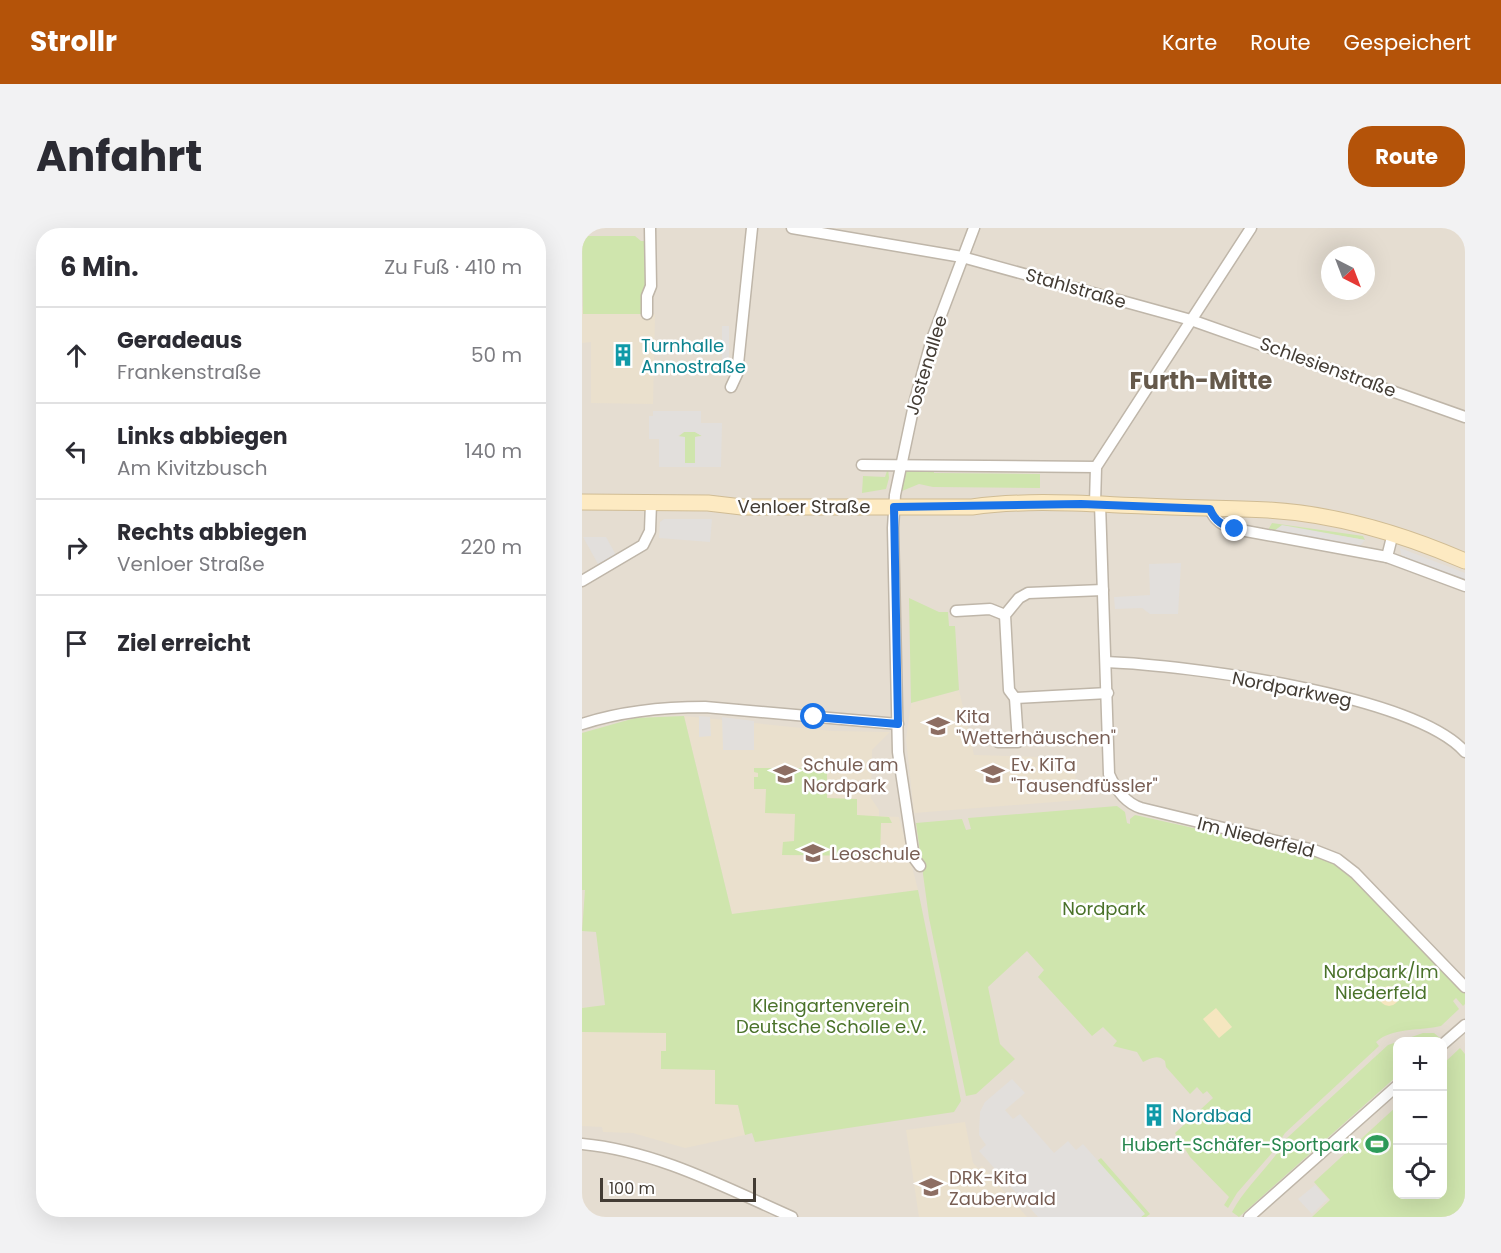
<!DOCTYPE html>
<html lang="de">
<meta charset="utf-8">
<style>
:root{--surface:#fff;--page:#f2f2f3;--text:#2b2b33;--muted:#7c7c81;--line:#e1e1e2;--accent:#b45309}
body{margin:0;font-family:Poppins,sans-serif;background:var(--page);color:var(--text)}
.controls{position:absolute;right:18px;bottom:18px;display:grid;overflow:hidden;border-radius:12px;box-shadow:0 6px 24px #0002}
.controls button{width:54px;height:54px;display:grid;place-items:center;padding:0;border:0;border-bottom:2px solid var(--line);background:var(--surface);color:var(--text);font:30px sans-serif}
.compass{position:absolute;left:739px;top:18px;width:54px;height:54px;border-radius:50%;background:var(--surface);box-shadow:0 6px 24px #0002;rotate:138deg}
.scale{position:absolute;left:18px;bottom:15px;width:156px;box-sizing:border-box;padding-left:6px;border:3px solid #433c34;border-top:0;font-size:16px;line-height:21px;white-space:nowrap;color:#433c34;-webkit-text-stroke:4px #fff;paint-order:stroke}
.stop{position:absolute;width:18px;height:18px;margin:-14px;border:4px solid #1a73e8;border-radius:50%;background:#fff}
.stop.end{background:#1a73e8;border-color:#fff;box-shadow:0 2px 6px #0008}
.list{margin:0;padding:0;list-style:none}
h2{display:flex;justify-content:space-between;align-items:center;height:78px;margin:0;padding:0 24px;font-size:26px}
h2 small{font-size:20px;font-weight:400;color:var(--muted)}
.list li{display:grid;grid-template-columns:39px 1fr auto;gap:18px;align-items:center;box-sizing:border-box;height:96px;padding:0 24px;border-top:2px solid var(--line)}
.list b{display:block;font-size:22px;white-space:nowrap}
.list p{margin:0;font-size:20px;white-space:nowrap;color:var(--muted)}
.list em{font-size:20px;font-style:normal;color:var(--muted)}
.icon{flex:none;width:33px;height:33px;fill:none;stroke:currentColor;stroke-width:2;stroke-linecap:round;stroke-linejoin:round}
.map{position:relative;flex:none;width:883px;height:989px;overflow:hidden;border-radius:24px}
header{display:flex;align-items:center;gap:36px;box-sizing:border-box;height:84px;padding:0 30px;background:var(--accent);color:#fff}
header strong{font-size:28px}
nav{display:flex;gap:33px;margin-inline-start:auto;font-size:21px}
.intro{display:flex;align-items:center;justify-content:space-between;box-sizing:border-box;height:144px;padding:0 36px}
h1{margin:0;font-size:42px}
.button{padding:15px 27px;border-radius:24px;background:var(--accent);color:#fff;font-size:21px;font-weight:700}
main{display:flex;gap:36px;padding:0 36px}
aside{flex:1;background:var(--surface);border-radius:24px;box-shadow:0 6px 24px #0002}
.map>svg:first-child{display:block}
.residential{fill:#e5ddd1;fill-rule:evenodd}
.education{fill:#eae0cd}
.green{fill:#cfe5ad}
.sand{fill:#f5e6bf}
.parking{fill:#e2dfdc;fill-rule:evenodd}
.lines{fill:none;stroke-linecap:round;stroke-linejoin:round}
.street-casing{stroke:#bfb6a9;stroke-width:13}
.secondary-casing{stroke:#d0bc94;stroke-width:17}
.street{stroke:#fff;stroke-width:10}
.secondary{stroke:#fdeac2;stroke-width:15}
.route{stroke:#1a73e8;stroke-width:8}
.labels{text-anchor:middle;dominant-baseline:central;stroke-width:5;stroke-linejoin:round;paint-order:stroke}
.street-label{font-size:18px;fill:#433c34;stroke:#fff}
.culture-label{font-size:18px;fill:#0d838f;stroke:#fff;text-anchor:start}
.education-label{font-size:18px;fill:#785e54;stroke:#fff;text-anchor:start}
.park-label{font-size:18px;fill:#4a722a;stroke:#fff}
.leisure-label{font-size:18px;fill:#27864d;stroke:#fff;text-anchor:end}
.district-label{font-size:24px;font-weight:bold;fill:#65594b;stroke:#fff}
</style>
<header>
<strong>Strollr</strong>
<nav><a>Karte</a><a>Route</a><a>Gespeichert</a></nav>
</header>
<div class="intro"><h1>Anfahrt</h1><a class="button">Route</a></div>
<main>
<aside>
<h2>6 Min.<small>Zu Fuß · 410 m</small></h2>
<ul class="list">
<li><svg class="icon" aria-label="ahead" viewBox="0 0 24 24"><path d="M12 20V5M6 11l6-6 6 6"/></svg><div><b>Geradeaus</b><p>Frankenstraße</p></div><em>50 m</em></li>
<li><svg class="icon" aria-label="left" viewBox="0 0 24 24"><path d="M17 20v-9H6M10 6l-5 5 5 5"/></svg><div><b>Links abbiegen</b><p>Am Kivitzbusch</p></div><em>140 m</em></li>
<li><svg class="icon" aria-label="right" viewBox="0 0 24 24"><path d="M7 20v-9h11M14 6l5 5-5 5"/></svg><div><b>Rechts abbiegen</b><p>Venloer Straße</p></div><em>220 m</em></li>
<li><svg class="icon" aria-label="arrive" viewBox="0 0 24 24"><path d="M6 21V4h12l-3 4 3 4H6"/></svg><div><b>Ziel erreicht</b></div></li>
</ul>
</aside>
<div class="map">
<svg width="883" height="989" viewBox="0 0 883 989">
<rect width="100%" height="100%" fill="#f1ece3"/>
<path class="residential" d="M0,0H883V989H0ZM748,27H784V63H748ZM816,814H860V966H816Z"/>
<g class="education">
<path d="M0,77L2,86H73L71,176L9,175V114L0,115Z"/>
<path d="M377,462L392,527L492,530L494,557L502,558L498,572L332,585L324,511L329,475Z"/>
<path d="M102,488L250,503L308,504L290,522L289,570L297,582V588L317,589L336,662L150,686Z"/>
<path d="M129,765L163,907L103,920L51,905L21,904L20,899L0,898V780Z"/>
<path d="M383,894L391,935L397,941L400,938L445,989H337L324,902Z"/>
</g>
<g class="green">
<path d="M0,8H53L59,13H66L65,60L61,86H1Z"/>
<path d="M102,204H113L120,208L113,209V236L103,235V210L96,209Z"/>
<path d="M306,240L307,250L304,261L280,265L281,248L303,249Z"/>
<path d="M326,241H352V245L458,246V260L351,259L337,256L320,263L321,244Z"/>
<path d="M690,295L781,308L783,312L700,298L692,303L686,302Z"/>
<path d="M327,370L357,384H366L367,398H373L377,462L329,475Z"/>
<path d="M102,488L150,686L336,662L379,873L372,884L173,914L170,905L163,907L156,877L133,876V842L79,841V823H84V805L0,804V780L23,777L14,704L0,703L3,662H0V505L53,490Z"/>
<path d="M172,540H245V570L275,571V587L307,589L310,595H299L298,628L200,627L201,614L212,613L213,586L183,585L184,561H172V549H176V545L172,544Z"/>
<path d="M535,578L543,584L545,595L548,596V591L553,587L732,627L751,635L772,650L883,765V776L881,778L874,770L871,773L877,781L859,798C839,803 810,799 794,814L797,818L703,905L689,926L655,965L646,980L642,977L647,969L608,929L593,905L631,870L625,863L621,866L615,859L608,866L584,839L583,833C576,826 569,830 561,834L555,824L531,818L535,813L521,799L510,808L456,749L462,742L445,723L406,759L418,816L433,831L394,866L384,868L347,690L334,595L380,591L384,602L389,601L386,590Z"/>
<path d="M841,805H852L858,810L854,813L816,814L815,848L657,989L650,984C665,956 690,937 705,910L806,817Z"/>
<path d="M878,820L883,826V989H730L748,972L732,954L815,878L816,966H860L861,836Z"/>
<path d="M519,930L568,986L564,989H559L562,985L515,933Z"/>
</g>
<g class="sand">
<circle cx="807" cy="768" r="10"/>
<path d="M634,780L650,799L637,810L621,791Z"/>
</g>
<g class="parking">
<rect x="140" y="98" width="7" height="46"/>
<path d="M71,183H119V195H140L139,239H77V211H67V188H71ZM102,204H113L120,208L113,209V235H103V209L96,208Z"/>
<path d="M82,291H130L128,314L77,310L78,294Z"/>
<path d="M700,297L783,312L778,318L692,303Z"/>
<path d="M1,309H24L34,327L16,336Z"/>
<path d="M818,320L883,345V355L819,327Z"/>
<path d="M599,335L596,386H568L560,380L533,381L532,369L568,367L567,336Z"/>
<path d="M117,488L128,489L129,508L117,509Z"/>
<path d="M140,489L172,493V522H141Z"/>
<path d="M430,851L443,865L423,882L431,891L438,886L472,925L486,913L494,922L501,916L563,986L559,989H456L397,923L404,917L397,907L398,884L403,874Z"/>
<path d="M733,957L746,971L730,986L716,971Z"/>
</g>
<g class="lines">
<g class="street-casing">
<g id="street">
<path d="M210,0L380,29L609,92L883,189"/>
<path d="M65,86V68L69,58L68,0"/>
<path d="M149,159L155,146L170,0"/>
<path d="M280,237L514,239"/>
<path d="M513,276L514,239L669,0"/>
<path d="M518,276L527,546C534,562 543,575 559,580L732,622L755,631L773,645L883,759"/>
<path d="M628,281C633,294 641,297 653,301L805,329"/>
<path d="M811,305L805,329L883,358"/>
<path d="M0,353L61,317L68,303L69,275"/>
<path d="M374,383L408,381L423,387"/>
<path d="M524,434C603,437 832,466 883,524"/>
<path d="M433,470L526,465"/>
<path d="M0,496C40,483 80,479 123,479L316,496"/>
<path d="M416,514H436L433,470L427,462L423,387L437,370L446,365L521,362"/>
<path d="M338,638L332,630L316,524L311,300L313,267L333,172L350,111L392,0"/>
<path d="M860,817L883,797"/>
<path d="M0,916C75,923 142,959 210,989"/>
<path d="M667,989L816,857"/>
</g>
</g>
<g class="secondary-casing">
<path id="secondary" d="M0,274L126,275L160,279H390C447,271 506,276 563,278C604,280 645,280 686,282C754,286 821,306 883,333"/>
</g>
<use href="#street" class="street"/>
<use href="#secondary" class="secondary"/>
</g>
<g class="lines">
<path class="route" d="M232,489L316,496L312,279L499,276L628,281C633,294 641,297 653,301"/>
</g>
<defs>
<g id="building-bare" transform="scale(1.8)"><path d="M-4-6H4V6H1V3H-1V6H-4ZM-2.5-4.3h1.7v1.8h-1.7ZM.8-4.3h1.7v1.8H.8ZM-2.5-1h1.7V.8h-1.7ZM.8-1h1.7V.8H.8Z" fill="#0f9aa8" stroke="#fff" stroke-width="2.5" paint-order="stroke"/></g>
<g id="school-bare" transform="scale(1.8)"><path d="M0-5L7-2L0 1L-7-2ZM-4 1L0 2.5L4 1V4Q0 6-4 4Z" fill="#8d6e63" stroke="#fff" stroke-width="2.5" paint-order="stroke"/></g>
<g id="stadium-bare" transform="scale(1.8)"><path d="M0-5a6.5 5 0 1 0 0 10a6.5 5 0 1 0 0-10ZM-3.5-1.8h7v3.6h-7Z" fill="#2e9e5b" stroke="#fff" stroke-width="2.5" paint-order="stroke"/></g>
</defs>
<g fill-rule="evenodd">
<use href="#building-bare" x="41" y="127"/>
<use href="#school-bare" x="356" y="498"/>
<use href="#school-bare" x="203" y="546"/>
<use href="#school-bare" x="411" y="546"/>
<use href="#school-bare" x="231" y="625"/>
<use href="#building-bare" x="572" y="887"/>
<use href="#stadium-bare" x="795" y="916"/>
<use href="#school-bare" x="349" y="959"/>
</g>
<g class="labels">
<g class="street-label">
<text transform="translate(494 60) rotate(16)">Stahlstraße</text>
<text transform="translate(344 137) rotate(-73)">Jostenallee</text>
<text transform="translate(746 139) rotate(20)">Schlesienstraße</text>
<text x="222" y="278">Venloer Straße</text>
<text transform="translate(710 461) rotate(11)">Nordparkweg</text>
<text transform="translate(674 609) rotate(14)">Im Niederfeld</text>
</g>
<g class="culture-label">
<text x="59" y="117">Turnhalle<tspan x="59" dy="21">Annostraße</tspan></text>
<text x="590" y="887">Nordbad</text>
</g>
<g class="education-label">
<text x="374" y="488">Kita<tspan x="374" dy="21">"Wetterhäuschen"</tspan></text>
<text x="221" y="536">Schule am<tspan x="221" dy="21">Nordpark</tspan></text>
<text x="429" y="536">Ev. KiTa<tspan x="429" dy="21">"Tausendfüssler"</tspan></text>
<text x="249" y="625">Leoschule</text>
<text x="367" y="949">DRK-Kita<tspan x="367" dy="21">Zauberwald</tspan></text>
</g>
<g class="park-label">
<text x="522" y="680">Nordpark</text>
<text x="799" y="743">Nordpark/Im<tspan x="799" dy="21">Niederfeld</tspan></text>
<text x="249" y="777">Kleingartenverein<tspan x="249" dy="21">Deutsche Scholle e.V.</tspan></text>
</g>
<g class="leisure-label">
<text x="777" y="916">Hubert-Schäfer-Sportpark</text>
</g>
<g class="district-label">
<text x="619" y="152">Furth-Mitte</text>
</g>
</g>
</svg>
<div class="controls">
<button>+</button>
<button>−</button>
<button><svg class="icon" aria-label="locate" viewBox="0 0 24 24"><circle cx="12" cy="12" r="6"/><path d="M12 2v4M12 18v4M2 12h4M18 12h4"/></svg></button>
</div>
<svg class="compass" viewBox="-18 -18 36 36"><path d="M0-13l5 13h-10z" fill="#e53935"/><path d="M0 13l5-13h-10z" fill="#7c7c81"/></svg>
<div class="scale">100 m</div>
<div class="stop" style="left:232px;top:489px"></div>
<div class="stop end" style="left:653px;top:301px"></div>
</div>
</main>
